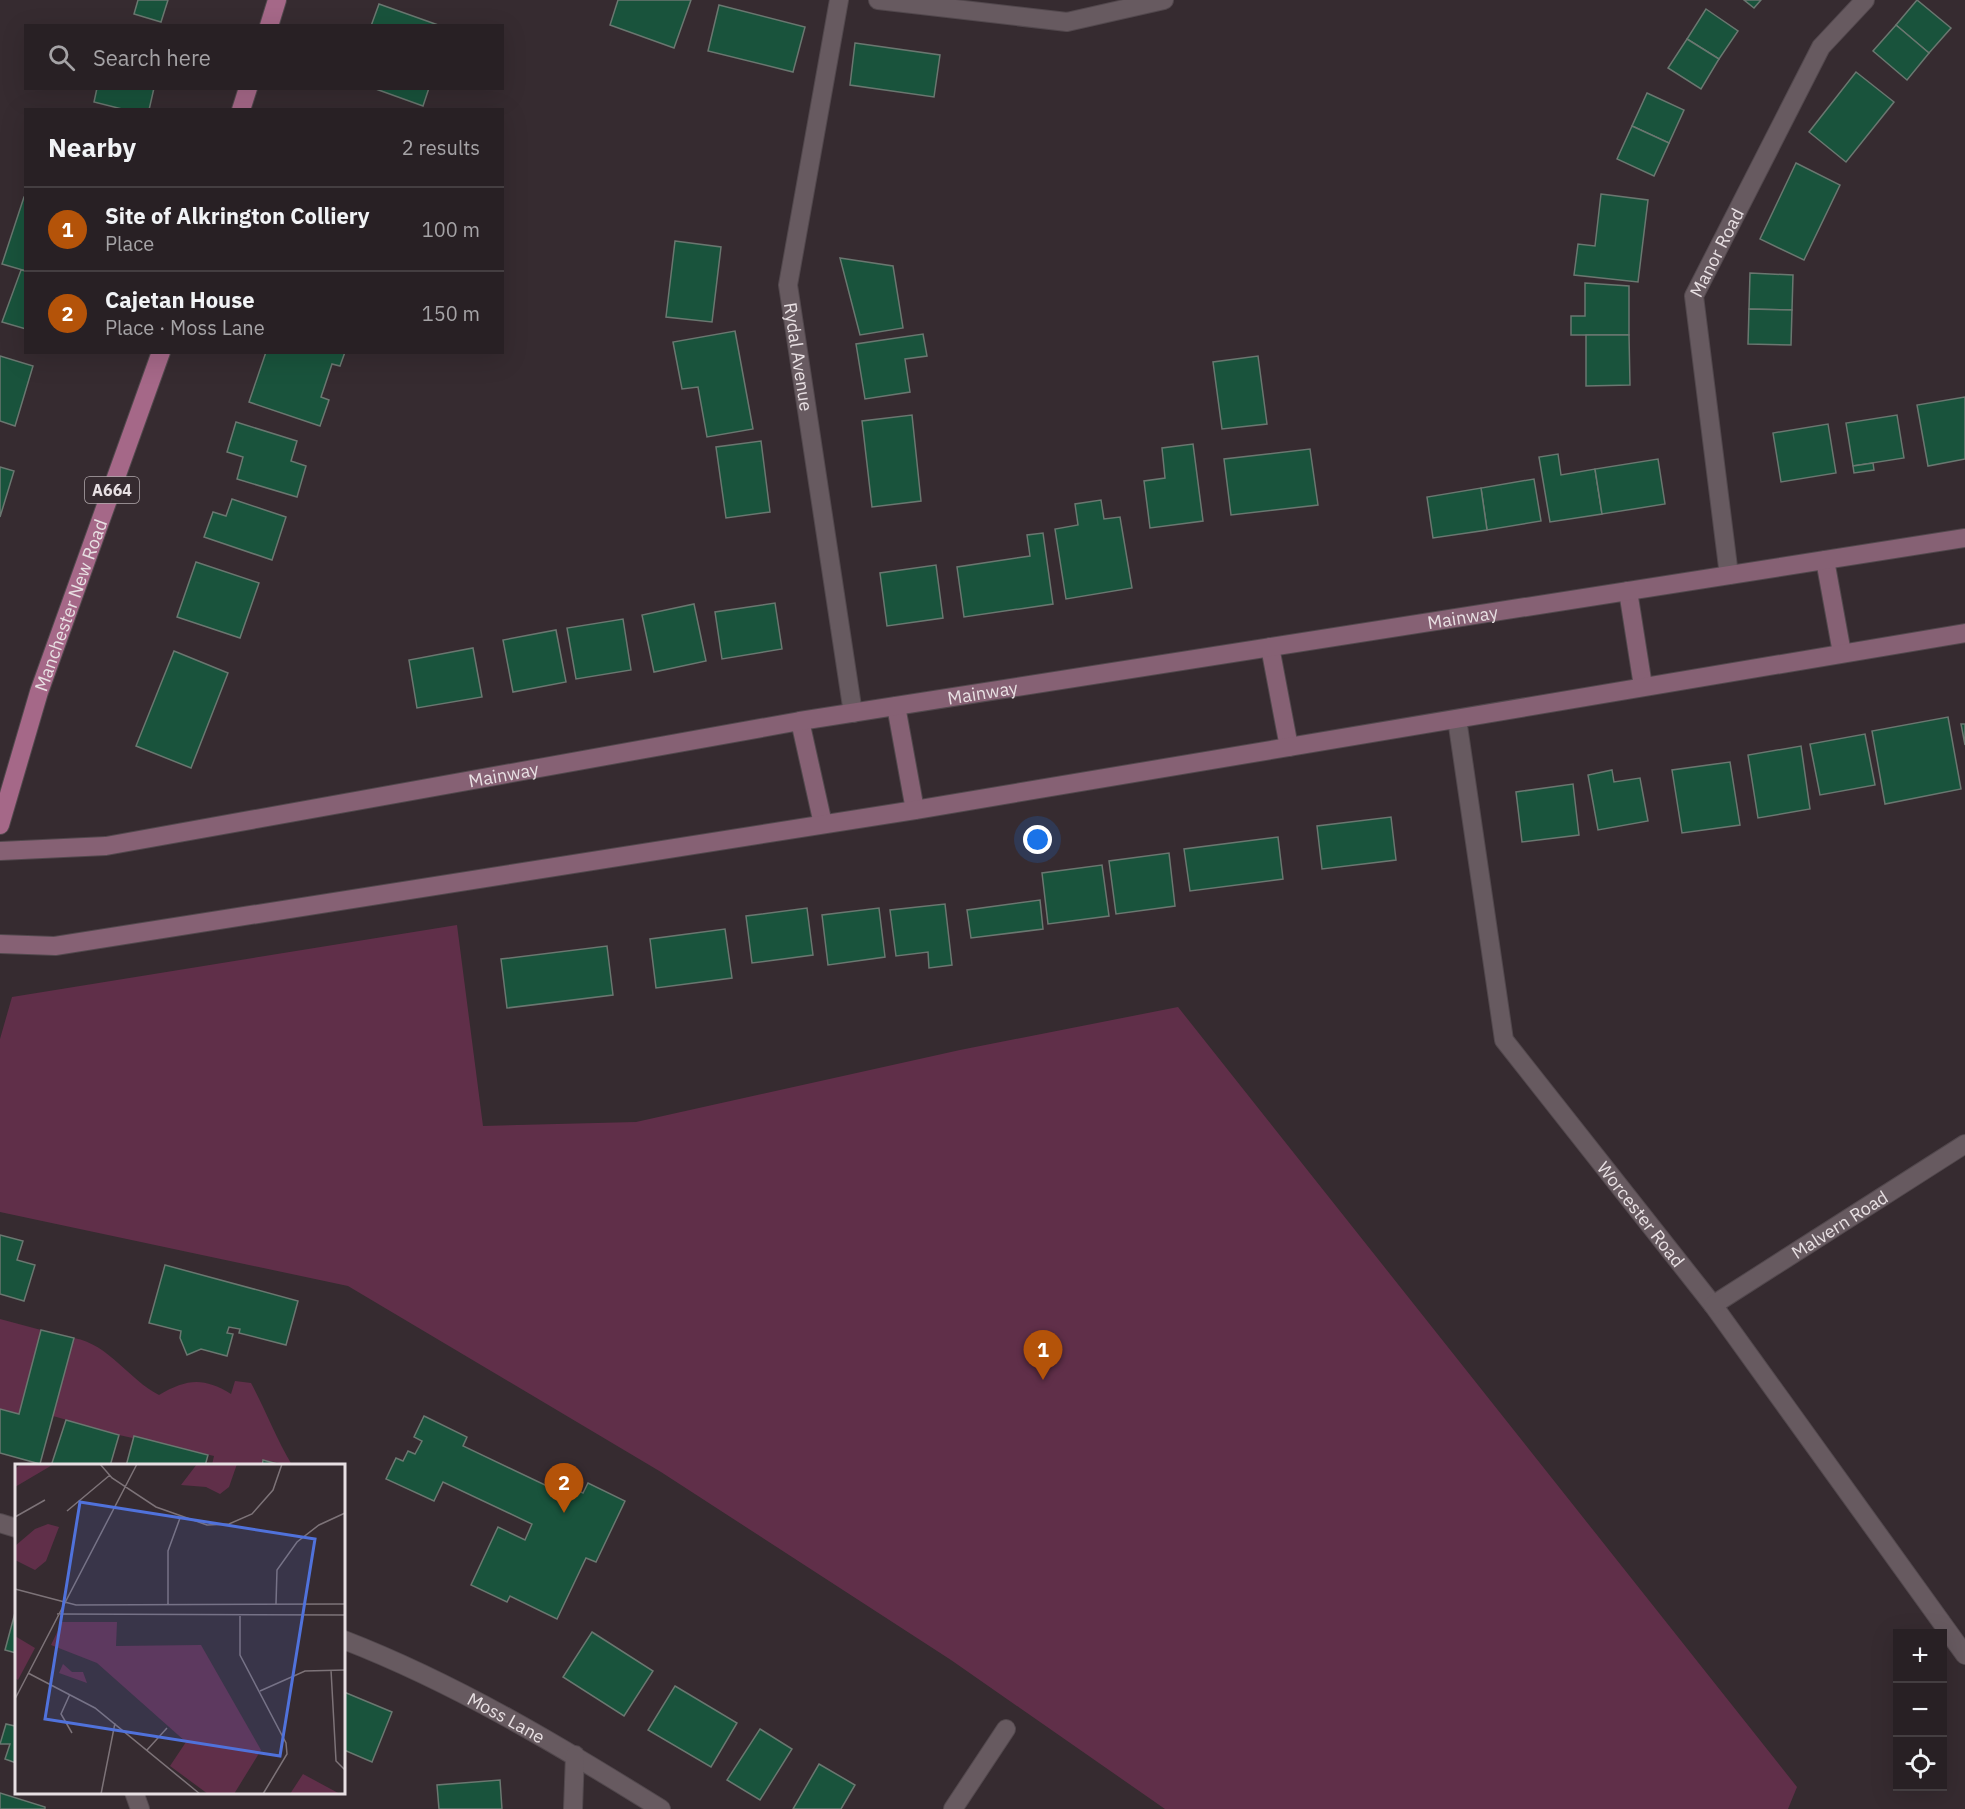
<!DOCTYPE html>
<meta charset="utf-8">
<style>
:root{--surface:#282024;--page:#30282c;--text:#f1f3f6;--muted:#a5a3a6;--line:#443e41;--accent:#b45309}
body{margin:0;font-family:"IBM Plex Sans",sans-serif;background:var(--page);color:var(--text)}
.controls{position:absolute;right:18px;bottom:18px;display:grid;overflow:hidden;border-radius:0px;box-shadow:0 6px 24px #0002}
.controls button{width:54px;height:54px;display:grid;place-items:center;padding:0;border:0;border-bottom:2px solid var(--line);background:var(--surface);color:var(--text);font:30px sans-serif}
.you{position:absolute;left:1038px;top:840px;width:21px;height:21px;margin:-15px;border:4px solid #fff;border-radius:50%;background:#1a73e8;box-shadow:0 0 0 9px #1a73e833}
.badge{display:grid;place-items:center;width:39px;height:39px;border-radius:50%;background:var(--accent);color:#fff;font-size:20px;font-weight:700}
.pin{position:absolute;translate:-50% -50px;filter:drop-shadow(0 2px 3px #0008)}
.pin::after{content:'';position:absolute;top:32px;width:21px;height:18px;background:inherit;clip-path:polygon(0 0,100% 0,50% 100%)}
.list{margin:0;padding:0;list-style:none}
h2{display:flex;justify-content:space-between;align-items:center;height:78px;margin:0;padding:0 24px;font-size:26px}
h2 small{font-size:20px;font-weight:400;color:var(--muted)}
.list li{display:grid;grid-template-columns:39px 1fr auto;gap:18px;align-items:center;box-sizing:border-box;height:84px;padding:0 24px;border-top:2px solid var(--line)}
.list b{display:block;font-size:22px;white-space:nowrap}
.list p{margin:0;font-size:20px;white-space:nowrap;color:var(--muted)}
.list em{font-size:20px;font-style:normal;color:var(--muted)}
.icon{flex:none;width:33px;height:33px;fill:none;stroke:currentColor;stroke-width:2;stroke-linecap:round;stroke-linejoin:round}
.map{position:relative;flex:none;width:1965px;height:1809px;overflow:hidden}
.search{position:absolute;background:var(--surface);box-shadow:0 6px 24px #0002;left:24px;top:24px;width:480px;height:66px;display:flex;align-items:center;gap:15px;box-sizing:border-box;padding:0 21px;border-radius:0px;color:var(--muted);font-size:22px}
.panel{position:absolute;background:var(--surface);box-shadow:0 6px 24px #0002;left:24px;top:108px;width:480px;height:246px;border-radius:0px}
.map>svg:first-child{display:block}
.green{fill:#602f49}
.building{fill:#19533c;stroke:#6a7770;stroke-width:1.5}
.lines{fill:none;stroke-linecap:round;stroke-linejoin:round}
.lane-casing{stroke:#52484d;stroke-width:20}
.street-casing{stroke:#52484d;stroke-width:20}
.secondary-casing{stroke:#52484d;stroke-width:20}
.primary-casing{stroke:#52484d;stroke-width:20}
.lane{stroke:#675a60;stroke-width:18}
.street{stroke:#675a60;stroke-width:18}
.secondary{stroke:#866174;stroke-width:18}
.primary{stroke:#a56888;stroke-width:18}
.labels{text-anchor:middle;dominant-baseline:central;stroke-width:5;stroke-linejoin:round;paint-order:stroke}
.shield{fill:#362b30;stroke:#b3aaad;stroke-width:1.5}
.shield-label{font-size:16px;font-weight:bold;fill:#e8e0e3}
.street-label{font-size:18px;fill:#e8e0e3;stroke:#362b30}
.inset-road{fill:none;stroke:#7d7378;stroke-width:1.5}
.view{fill:#5072db;fill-opacity:0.15;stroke:#5072db;stroke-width:3}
.inset-edge{fill:none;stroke:#e8e0e3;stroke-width:3}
</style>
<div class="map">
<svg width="1965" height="1809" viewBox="0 0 1965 1809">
<rect width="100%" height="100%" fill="#362b30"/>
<g class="green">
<path d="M457,925L483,1126L636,1122L960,1050L1178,1007L1797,1787L1788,1809H1165L951,1660L661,1472L348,1286L0,1212V1039L12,997Z"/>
<path d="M0,1319L41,1330L19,1414L0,1409Z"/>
<path d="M74,1338C110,1345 128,1379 159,1395C187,1379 203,1377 231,1394L235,1381L251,1383C266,1411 276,1438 292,1465L263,1460L262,1465H212L214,1456L119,1435L53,1416Z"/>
</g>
<g class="building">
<path d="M138,0H168L161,22L134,14Z"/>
<path d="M618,0H691L674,48L610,25Z"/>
<path d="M1744,0H1761L1754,8Z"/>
<path d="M1917,0L1951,28L1929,53L1896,25Z"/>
<path d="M379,4L441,26H371Z"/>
<path d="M719,5L805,27L793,72L708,51Z"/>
<path d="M1706,9L1738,31L1719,59L1687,39Z"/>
<path d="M1896,25L1929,53L1907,80L1873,51Z"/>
<path d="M1687,39L1719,59L1701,89L1668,68Z"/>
<path d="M855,43L940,55L934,97L850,85Z"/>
<path d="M1856,72L1894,102L1846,162L1809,132Z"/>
<path d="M97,88H154L149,110H126L94,102Z"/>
<path d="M373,88H429L423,106Z"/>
<path d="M1647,93L1684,110L1669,143L1632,126Z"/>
<path d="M1632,126L1669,143L1654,176L1617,159Z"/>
<path d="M1796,163L1840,185L1804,260L1760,239Z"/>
<path d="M1601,194L1648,200L1638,282L1574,275L1578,244L1595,246Z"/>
<path d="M24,197H26V271L2,264Z"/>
<path d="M675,241L721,247L712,322L666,317Z"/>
<path d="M840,258L893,266L903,328L860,335Z"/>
<path d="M21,270L26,271V329L2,322Z"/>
<path d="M1750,273L1793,275L1792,310L1749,309Z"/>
<path d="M1585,283L1629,286V335H1571V316H1585Z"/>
<path d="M1749,309L1792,310L1791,345L1748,344Z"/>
<path d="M735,331L753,429L707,437L698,387L682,389L673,342Z"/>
<path d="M923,334L927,356L905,359L910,392L865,399L856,344Z"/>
<path d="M1586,335H1629L1630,385L1586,386Z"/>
<path d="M266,352H345L340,366L332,364L321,397L329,400L320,426L249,402Z"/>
<path d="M0,356L33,366L15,426L0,421Z"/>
<path d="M1258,356L1267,424L1222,429L1213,362Z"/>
<path d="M1965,397V459L1928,466L1917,405Z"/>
<path d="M912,415L921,501L872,507L862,421Z"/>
<path d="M1897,415L1904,458L1853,466L1846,423Z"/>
<path d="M236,422L297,441L291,461L306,466L297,497L237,479L243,457L227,452Z"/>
<path d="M1828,424L1836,473L1781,482L1773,433Z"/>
<path d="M761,441L770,512L726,518L716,447Z"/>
<path d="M1193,444L1203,521L1150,528L1144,481L1165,478L1162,448Z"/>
<path d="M1310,449L1318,505L1231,515L1224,459Z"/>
<path d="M1558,454L1561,475L1595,469L1602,514L1550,522L1539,457Z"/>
<path d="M1658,459L1665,504L1602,514L1595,469Z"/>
<path d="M1873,463L1874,470L1854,473L1853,466Z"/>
<path d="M0,467L14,471L0,517Z"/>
<path d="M1534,479L1541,521L1487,530L1481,488Z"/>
<path d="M1481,488L1487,530L1433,538L1427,497Z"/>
<path d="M232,499L286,517L272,560L204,537L213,512L226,516Z"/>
<path d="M1101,500L1104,519L1120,517L1132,588L1066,599L1055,529L1078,525L1075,504Z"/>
<path d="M1043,533L1053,604L964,617L957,567L1030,556L1027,535Z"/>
<path d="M196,562L259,583L240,638L177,617Z"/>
<path d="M936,565L943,618L887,626L880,573Z"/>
<path d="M775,603L782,649L722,659L715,612Z"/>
<path d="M694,604L706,661L654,672L642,615Z"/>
<path d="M623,619L631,670L576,679L567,628Z"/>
<path d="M556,630L566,682L513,692L503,640Z"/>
<path d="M473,648L482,697L417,708L409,660Z"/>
<path d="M174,651L228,673L191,768L136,746Z"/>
<path d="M1948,717L1961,789L1885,804L1872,731Z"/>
<path d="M1961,724H1965V745Z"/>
<path d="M1865,734L1875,785L1820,795L1810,744Z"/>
<path d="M1801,746L1810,809L1758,818L1748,755Z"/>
<path d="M1730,762L1740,825L1682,833L1672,770Z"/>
<path d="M1612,770L1614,782L1640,778L1648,821L1598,830L1588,775Z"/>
<path d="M1573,784L1579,835L1522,842L1516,792Z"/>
<path d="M1391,817L1396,860L1322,869L1317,826Z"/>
<path d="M1278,837L1283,879L1190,891L1184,849Z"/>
<path d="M1169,853L1175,906L1116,914L1109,861Z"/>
<path d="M1102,865L1109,916L1048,924L1042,873Z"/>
<path d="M1040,900L1043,929L971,938L967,910Z"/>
<path d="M945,904L952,965L929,968L928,952L896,956L890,910Z"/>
<path d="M807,908L813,955L752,963L746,916Z"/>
<path d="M879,908L885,957L828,965L822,915Z"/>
<path d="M725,929L732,978L656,988L650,939Z"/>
<path d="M607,946L613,995L507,1008L501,959Z"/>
<path d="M0,1235L23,1241L17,1260L35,1265L24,1301L0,1294Z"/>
<path d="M165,1265L298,1301L286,1345L239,1333L240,1329L229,1327L227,1333L233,1334L227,1356L201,1349L187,1355L180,1338L181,1331L149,1323Z"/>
<path d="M41,1330L74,1338L40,1464L0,1453V1409L19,1414Z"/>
<path d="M424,1416L467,1437L463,1446L566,1495L570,1487L583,1493L588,1483L625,1501L596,1562L586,1558L557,1619L510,1596L507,1602L471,1585L498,1527L525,1540L532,1524L443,1482L434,1501L386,1479L396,1458L403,1461L408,1451L415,1454L422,1441L414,1437Z"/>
<path d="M66,1420L119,1435L110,1466H51Z"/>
<path d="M134,1436L208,1455L205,1466H126Z"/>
<path d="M263,1460L285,1466H262Z"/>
<path d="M16,1609V1653L5,1650Z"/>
<path d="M592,1632L653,1671L624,1716L563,1677Z"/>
<path d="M675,1686L737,1723L711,1767L648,1730Z"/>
<path d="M344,1692L392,1712L372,1762L344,1750Z"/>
<path d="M16,1721V1763L5,1759L10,1744H0L6,1724L15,1726Z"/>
<path d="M760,1729L792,1749L760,1800L727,1780Z"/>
<path d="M819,1764L855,1785L841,1809H793Z"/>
<path d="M500,1780L502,1809H439L437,1785Z"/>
<path d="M0,1793L45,1807V1809H0Z"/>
</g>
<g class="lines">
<g class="lane-casing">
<path id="lane" d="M953,1809L1006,1729"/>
</g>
<g class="street-casing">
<g id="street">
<path id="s1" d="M839,0L788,285L853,713"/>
<path d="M878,0L1067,22L1164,0"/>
<path id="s2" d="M1729,575L1694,296L1821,47L1865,0"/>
<path id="s3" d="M1457,719L1504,1040L1713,1305L1965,1655"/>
<path id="s4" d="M1713,1305L1965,1144"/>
<path d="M0,1523L16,1528"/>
<path id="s5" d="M344,1640C455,1683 560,1746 661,1809"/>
<path d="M134,1792L140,1809"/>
<path d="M573,1809L575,1755"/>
</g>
</g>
<g class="secondary-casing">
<g id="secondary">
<path d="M1825,560L1842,653"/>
<path d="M1628,591L1643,686"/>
<path d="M1270,647L1289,747"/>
<path d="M896,706L915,810"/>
<path d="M800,721L823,824"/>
<path id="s6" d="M0,851L106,846L800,721L1965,538"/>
<path d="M0,944L55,946L915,810L1965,633"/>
</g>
</g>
<g class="primary-casing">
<g id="primary">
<path d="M269,26L277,0"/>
<path d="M241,110L248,88"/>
<path id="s7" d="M0,825L39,692L161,352"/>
</g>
</g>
<use href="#lane" class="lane"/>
<use href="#street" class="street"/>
<use href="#secondary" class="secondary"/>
<use href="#primary" class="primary"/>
</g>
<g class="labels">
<rect class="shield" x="85" y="477" width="54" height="26" rx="4.5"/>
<g class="shield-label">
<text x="112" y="490">A664</text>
</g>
<g class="street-label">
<text stroke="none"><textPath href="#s2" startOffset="330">Manor Road</textPath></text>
<text stroke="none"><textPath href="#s1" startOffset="362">Rydal Avenue</textPath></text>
<text stroke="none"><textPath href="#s7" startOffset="231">Manchester New Road</textPath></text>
<text stroke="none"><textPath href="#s6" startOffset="1482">Mainway</textPath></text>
<text stroke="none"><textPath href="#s6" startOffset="996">Mainway</textPath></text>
<text stroke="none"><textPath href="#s6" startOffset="510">Mainway</textPath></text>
<text stroke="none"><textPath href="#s3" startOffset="546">Worcester Road</textPath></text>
<text stroke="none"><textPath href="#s4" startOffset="150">Malvern Road</textPath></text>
<text stroke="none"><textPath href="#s5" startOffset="180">Moss Lane</textPath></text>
</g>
</g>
<g transform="translate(15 1464)">
<rect width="330" height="330" fill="#362b30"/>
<path d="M6,0H39L0,23V5ZM182,0H222L214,23L205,30L191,23L166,21ZM33,60L44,63L31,97L20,106L0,96V82L20,65ZM47,158H102L101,182L186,181L246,286L219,330H193L155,302L171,278L82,199L36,181ZM0,172L20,184L3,216L0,214ZM48,200L57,208H68L72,219L44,209ZM288,310L325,330H275Z" fill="#602f49"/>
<path class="inset-road" d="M85,0L97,14L141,43L192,61L214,60L237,50L258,26L267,0M52,47L95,11M0,53L30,36M0,125L61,141L330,140M153,140V87L165,54M261,140L262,106L282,78L304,61L330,49M42,150L330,151M225,152V191L271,279L272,290L248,330M316,206L321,297L330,306M13,209L80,244L185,330M245,227L290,207L330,206M55,230L46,250L57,269M0,235L122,0M132,286L152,264M86,330L100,259"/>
<path class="view" d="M65,38L300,75L265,292L30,255Z"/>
<rect width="330" height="330" class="inset-edge"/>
</g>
</svg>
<div class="controls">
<button>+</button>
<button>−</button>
<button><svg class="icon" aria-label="locate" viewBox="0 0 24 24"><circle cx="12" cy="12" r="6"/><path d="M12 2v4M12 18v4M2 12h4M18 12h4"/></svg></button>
</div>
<div class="you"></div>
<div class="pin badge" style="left:1043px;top:1380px">1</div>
<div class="pin badge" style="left:564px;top:1513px">2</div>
<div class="search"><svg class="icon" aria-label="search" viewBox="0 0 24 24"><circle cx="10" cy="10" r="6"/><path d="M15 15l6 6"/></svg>Search here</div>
<section class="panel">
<h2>Nearby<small>2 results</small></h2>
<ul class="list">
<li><span class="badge">1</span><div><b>Site of Alkrington Colliery</b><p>Place</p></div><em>100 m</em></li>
<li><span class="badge">2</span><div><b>Cajetan House</b><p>Place · Moss Lane</p></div><em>150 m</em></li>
</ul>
</section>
</div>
